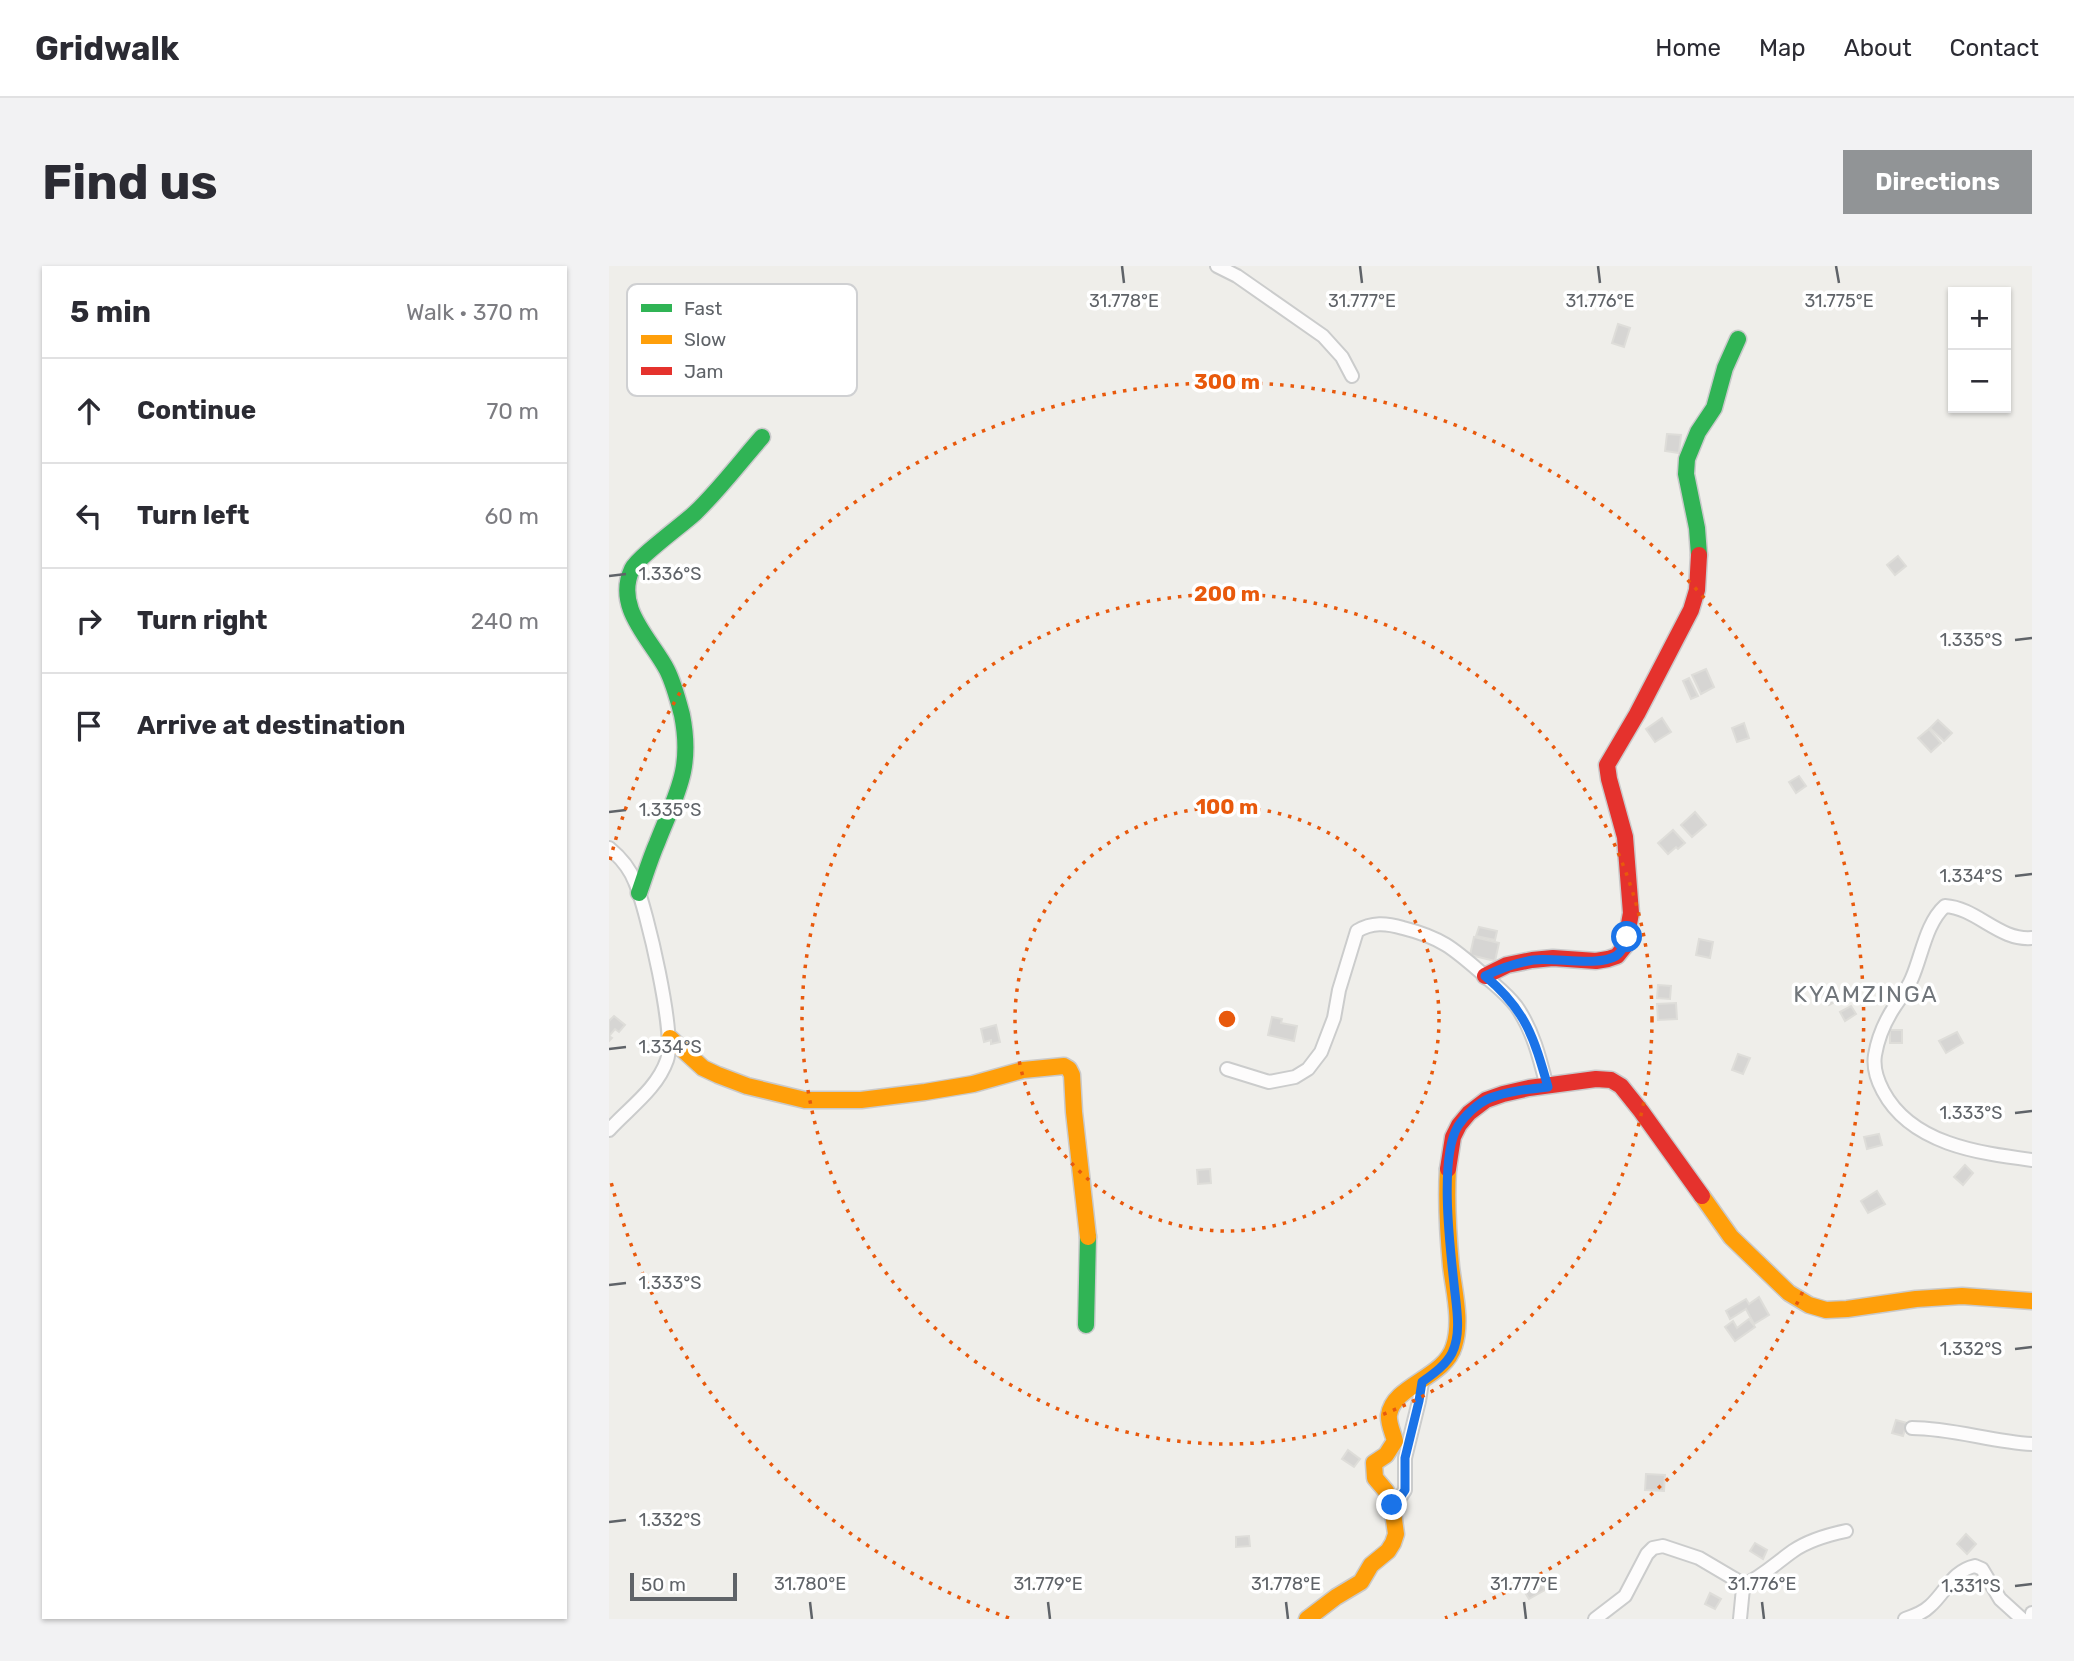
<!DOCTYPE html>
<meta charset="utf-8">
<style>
:root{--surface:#fff;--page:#f2f2f3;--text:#2b2b33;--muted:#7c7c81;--line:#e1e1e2;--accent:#919496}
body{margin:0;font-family:Rubik,sans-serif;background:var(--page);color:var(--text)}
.controls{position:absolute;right:21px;top:21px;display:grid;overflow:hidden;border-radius:0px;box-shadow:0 2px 5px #0004}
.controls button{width:63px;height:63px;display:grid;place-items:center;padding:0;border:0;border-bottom:2px solid var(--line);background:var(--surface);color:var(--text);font:35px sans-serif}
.scale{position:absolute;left:21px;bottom:18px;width:107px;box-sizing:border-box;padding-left:7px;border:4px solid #5f6368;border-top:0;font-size:19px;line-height:24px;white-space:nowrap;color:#5f6368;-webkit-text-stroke:5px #fff;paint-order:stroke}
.stop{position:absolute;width:21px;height:21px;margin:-16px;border:5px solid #1a73e8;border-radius:50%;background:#fff}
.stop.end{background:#1a73e8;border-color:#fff;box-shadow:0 2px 7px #0008}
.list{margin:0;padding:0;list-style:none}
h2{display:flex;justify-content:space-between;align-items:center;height:91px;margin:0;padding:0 28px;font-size:30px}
h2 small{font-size:23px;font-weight:400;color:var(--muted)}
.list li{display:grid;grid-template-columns:46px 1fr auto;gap:21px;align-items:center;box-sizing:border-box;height:105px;padding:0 28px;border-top:2px solid var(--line)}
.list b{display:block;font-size:26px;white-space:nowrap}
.list em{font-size:23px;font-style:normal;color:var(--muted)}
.icon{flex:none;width:38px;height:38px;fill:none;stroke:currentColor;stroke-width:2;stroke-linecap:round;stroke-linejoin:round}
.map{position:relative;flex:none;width:1423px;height:1353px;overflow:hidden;border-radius:0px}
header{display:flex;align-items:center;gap:42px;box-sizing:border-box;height:98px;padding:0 35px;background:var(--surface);border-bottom:2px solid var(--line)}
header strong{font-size:33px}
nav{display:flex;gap:38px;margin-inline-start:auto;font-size:24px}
.intro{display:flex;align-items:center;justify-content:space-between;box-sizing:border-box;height:168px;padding:0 42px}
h1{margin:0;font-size:49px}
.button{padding:18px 32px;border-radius:0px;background:var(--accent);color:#fff;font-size:24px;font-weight:700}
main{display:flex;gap:42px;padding:0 42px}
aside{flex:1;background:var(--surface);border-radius:0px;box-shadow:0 2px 5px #0004}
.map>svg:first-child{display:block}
.building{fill:#d6d5d3;stroke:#deddd9;stroke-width:2}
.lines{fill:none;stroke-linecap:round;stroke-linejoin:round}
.street-casing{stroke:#cbcccc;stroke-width:16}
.fast-casing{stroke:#cacacb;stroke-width:19}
.slow-casing{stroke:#cacacb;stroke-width:19}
.jam-casing{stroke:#cacacb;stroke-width:19}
.street{stroke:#fdfcfc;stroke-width:12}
.fast{stroke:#30b455;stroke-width:16}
.slow{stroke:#ff9f0a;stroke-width:16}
.jam{stroke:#e5322d;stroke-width:16}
.route{stroke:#1a73e8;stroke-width:9}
.ticks{fill:none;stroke:#5f6368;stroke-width:2.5}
.ring{fill:none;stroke:#e8590c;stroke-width:3.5;stroke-dasharray:3.5 7}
.labels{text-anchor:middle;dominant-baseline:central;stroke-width:7;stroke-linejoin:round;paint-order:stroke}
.quarter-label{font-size:23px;letter-spacing:2px;fill:#70757a;stroke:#fff}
.key{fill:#fff;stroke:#cfd0d2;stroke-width:2}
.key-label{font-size:19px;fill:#5f6368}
.ticks-label{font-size:18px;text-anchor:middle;fill:#5f6368;stroke:#fff;stroke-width:7;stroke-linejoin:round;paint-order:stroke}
.centre{fill:#e8590c;stroke:#fff;stroke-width:3.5}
.ring-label{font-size:21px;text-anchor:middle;font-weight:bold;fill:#e8590c;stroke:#fff;stroke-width:7;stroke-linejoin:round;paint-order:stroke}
</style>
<header>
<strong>Gridwalk</strong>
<nav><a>Home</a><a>Map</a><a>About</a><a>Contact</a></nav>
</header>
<div class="intro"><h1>Find us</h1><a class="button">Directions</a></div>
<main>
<aside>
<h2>5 min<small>Walk · 370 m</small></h2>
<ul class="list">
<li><svg class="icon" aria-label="ahead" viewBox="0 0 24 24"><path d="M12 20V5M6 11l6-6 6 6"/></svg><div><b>Continue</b></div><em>70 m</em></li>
<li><svg class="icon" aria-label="left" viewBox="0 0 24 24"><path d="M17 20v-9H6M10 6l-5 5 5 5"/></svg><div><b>Turn left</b></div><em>60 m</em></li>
<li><svg class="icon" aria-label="right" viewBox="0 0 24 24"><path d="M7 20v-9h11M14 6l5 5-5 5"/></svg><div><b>Turn right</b></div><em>240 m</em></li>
<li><svg class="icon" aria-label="arrive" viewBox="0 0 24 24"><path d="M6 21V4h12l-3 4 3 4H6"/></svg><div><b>Arrive at destination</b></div></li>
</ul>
</aside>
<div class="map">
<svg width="1423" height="1353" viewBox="0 0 1423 1353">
<rect width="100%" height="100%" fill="#efeeea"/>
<g class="building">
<path d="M1009,58L1021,62L1015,81L1003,77Z"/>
<path d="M1058,168L1072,169L1070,187L1056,185Z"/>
<path d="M1289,290L1297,300L1286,309L1278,299Z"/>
<path d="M1097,403L1105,421L1092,428L1083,409Z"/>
<path d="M1080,412L1089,430L1082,433L1074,415Z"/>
<path d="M1053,452L1062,466L1046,476L1037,463Z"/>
<path d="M1329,454L1343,467L1335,475L1321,462Z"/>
<path d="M1135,457L1140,472L1128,476L1123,462Z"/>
<path d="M1320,463L1332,477L1322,486L1309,472Z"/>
<path d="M1190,510L1197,520L1187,527L1180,516Z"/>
<path d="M1086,546L1097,559L1083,571L1072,559Z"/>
<path d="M1064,564L1076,577L1069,583L1067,581L1059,588L1049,577Z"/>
<path d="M870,661L888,665L886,674L867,670Z"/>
<path d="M865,671L890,677L886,695L861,689Z"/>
<path d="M1090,673L1104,676L1101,692L1087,689Z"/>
<path d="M1049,719L1062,720L1061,733L1048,732Z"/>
<path d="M1224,721L1230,734L1220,739L1213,726Z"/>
<path d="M1067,737L1068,753L1049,754L1048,738Z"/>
<path d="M1242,740L1247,748L1236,755L1231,746Z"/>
<path d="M5,750L16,759L10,766L6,763L0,770L3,772L0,775V755Z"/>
<path d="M663,751L673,753L672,757L688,760L685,775L659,769Z"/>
<path d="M387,759L391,776L382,778V774L375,776L372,763Z"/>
<rect x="1281" y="764" width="12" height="13"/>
<path d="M1348,766L1354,777L1337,787L1330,775Z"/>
<path d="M1129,788L1141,792L1134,808L1123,804Z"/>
<path d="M1270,868L1273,879L1258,883L1255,871Z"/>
<path d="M1356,899L1364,907L1354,919L1345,911Z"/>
<path d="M601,903L602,917L589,918L588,904Z"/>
<path d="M1268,925L1276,938L1259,947L1252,935Z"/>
<path d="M1150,1031L1160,1049L1145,1058L1137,1043L1121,1053L1117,1045L1137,1033L1140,1038Z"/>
<path d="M1140,1053L1146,1061L1126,1075L1116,1061L1124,1055L1128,1062Z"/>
<path d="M1287,1154L1298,1157L1294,1170L1283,1167Z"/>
<path d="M739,1184L751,1193L745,1201L733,1193Z"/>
<path d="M1037,1208L1056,1209L1055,1225L1036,1224Z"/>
<path d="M1357,1268L1367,1278L1358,1288L1348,1278Z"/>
<path d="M640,1270L641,1280L627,1281V1271Z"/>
<path d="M1146,1277L1158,1284L1154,1293L1141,1285Z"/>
<path d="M928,1311L936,1324L920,1333L912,1320Z"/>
<path d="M1101,1327L1112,1333L1106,1343L1096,1338Z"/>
</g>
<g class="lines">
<g class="street-casing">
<g id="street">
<path d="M608,0L628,10L714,70L733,91L743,110"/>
<path d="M0,582C11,591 21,603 26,616C38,644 67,769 58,794C48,823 20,842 0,864"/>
<path d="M1423,672C1390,675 1368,642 1336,640C1317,657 1313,689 1303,712C1299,722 1292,731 1286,740C1276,755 1269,771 1266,789C1264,802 1268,814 1274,825C1302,878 1369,887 1423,894"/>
<path d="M618,803L660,816L686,811L699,803L712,786L725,752L730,724L748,665C763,656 777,657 794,662C834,672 846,684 876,710C887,720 898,728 907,740C924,764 931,793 938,821"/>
<path d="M1303,1162C1343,1162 1383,1176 1423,1178"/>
<path d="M783,1235L790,1233L796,1224V1192L810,1135L813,1116"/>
<path d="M1133,1320C1153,1311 1167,1297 1184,1285C1200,1274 1218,1269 1237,1265"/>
<path d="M986,1353L1016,1330L1038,1288L1044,1282L1054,1280L1090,1292L1129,1315L1134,1322L1131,1353"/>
<path d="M1296,1353C1305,1350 1314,1347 1321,1340C1337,1326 1343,1305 1366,1300L1373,1303L1391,1333L1413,1353"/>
<path d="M1423,1353V1347"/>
</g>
</g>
<g class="fast-casing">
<g id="fast">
<path d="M1090,289L1088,262L1077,208L1078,193L1089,166L1105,142L1116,102L1129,73"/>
<path d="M30,627C36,610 41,593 48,577C67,528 84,504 73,449C69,434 65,418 58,404C42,373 5,342 23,303C29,291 73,259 86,247C110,224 131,196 153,171"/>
<path d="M477,1059L479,971"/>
</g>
</g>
<g class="slow-casing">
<g id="slow">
<path d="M61,772L94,802L109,809L138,820L196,834H252L316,826L364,818L414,804L455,800L460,803L463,809L465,846L479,971"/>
<path d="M1093,930L1122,971L1180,1027L1200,1039L1217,1044L1238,1043L1307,1033L1353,1030L1423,1035"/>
<path d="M698,1353L727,1331L752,1316L762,1299L779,1285L784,1277L787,1268L783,1239L777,1225L766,1212L765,1197L777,1189L786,1175C784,1167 779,1157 780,1149C784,1119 836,1112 845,1080C853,1055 845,1026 842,1000C839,968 837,935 839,903"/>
</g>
</g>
<g class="jam-casing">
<g id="jam">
<path d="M876,710L898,699L923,694L944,692L987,695L999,693L1008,690L1016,680L1022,647L1016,571L1000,513L998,499L1028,448L1082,344L1088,324L1090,289"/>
<path d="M839,903L844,871L850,859L860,847L877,834L894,828L920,822L987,813L1002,814L1012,820L1032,845L1093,930"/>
</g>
</g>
<use href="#street" class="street"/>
<use href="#fast" class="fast"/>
<use href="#slow" class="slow"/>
<use href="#jam" class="jam"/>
</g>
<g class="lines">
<path class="route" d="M783,1239V1236L790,1233L796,1224V1192L810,1135L813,1116C824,1108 837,1099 843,1087C853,1067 847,1039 845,1018C841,981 830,891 849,860C856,849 869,837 881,832C899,825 920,823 939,821C925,772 917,744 876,710C892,702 906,697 924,694C946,691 988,701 1007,690C1013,686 1016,678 1018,671"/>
</g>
<path class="ticks" d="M513,0L515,17M751,0L753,17M989,0L991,17M1227,0L1230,17M0,310L17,308M1406,374L1423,372M0,546L17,544M1406,610L1423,608M0,783L17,781M1406,847L1423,845M0,1019L17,1017M1406,1083L1423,1081M0,1256L17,1254M1406,1320L1423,1318M201,1336L203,1353M439,1336L441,1353M677,1336L679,1353M915,1336L917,1353M1153,1336L1155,1353"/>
<g class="ring">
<circle cx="618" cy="753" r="212"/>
<circle cx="618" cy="753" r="425"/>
<path d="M400 1352A637 637 0 0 1 1 912M1 594A637 637 0 1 1 836 1352"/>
</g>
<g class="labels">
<g class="quarter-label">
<text x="1257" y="728">KYAMZINGA</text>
</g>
</g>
<rect x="18" y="18" width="230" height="112" rx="10" class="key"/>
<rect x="32" y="38" width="31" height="8" fill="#30b455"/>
<rect x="32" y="69" width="31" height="9" fill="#ff9f0a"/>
<rect x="32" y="101" width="31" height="8" fill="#e5322d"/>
<g class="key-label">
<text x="75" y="49">Fast</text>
<text x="75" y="80">Slow</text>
<text x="75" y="112">Jam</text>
</g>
<g class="ticks-label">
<text x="515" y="41">31.778°E</text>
<text x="753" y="41">31.777°E</text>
<text x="991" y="41">31.776°E</text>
<text x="1230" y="41">31.775°E</text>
<text x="61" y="314">1.336°S</text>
<text x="1362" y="380">1.335°S</text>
<text x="61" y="550">1.335°S</text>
<text x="1362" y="616">1.334°S</text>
<text x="61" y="787">1.334°S</text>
<text x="1362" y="853">1.333°S</text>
<text x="61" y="1023">1.333°S</text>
<text x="1362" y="1089">1.332°S</text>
<text x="61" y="1260">1.332°S</text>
<text x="201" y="1324">31.780°E</text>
<text x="439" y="1324">31.779°E</text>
<text x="677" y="1324">31.778°E</text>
<text x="915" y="1324">31.777°E</text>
<text x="1153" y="1324">31.776°E</text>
<text x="1362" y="1326">1.331°S</text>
</g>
<circle cx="618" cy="753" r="10" class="centre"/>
<g class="ring-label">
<text x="618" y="123">300 m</text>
<text x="618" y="335">200 m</text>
<text x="618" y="548">100 m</text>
</g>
</svg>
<div class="controls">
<button>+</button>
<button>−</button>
</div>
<div class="scale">50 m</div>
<div class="stop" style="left:1018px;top:671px"></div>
<div class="stop end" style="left:783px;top:1239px"></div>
</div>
</main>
